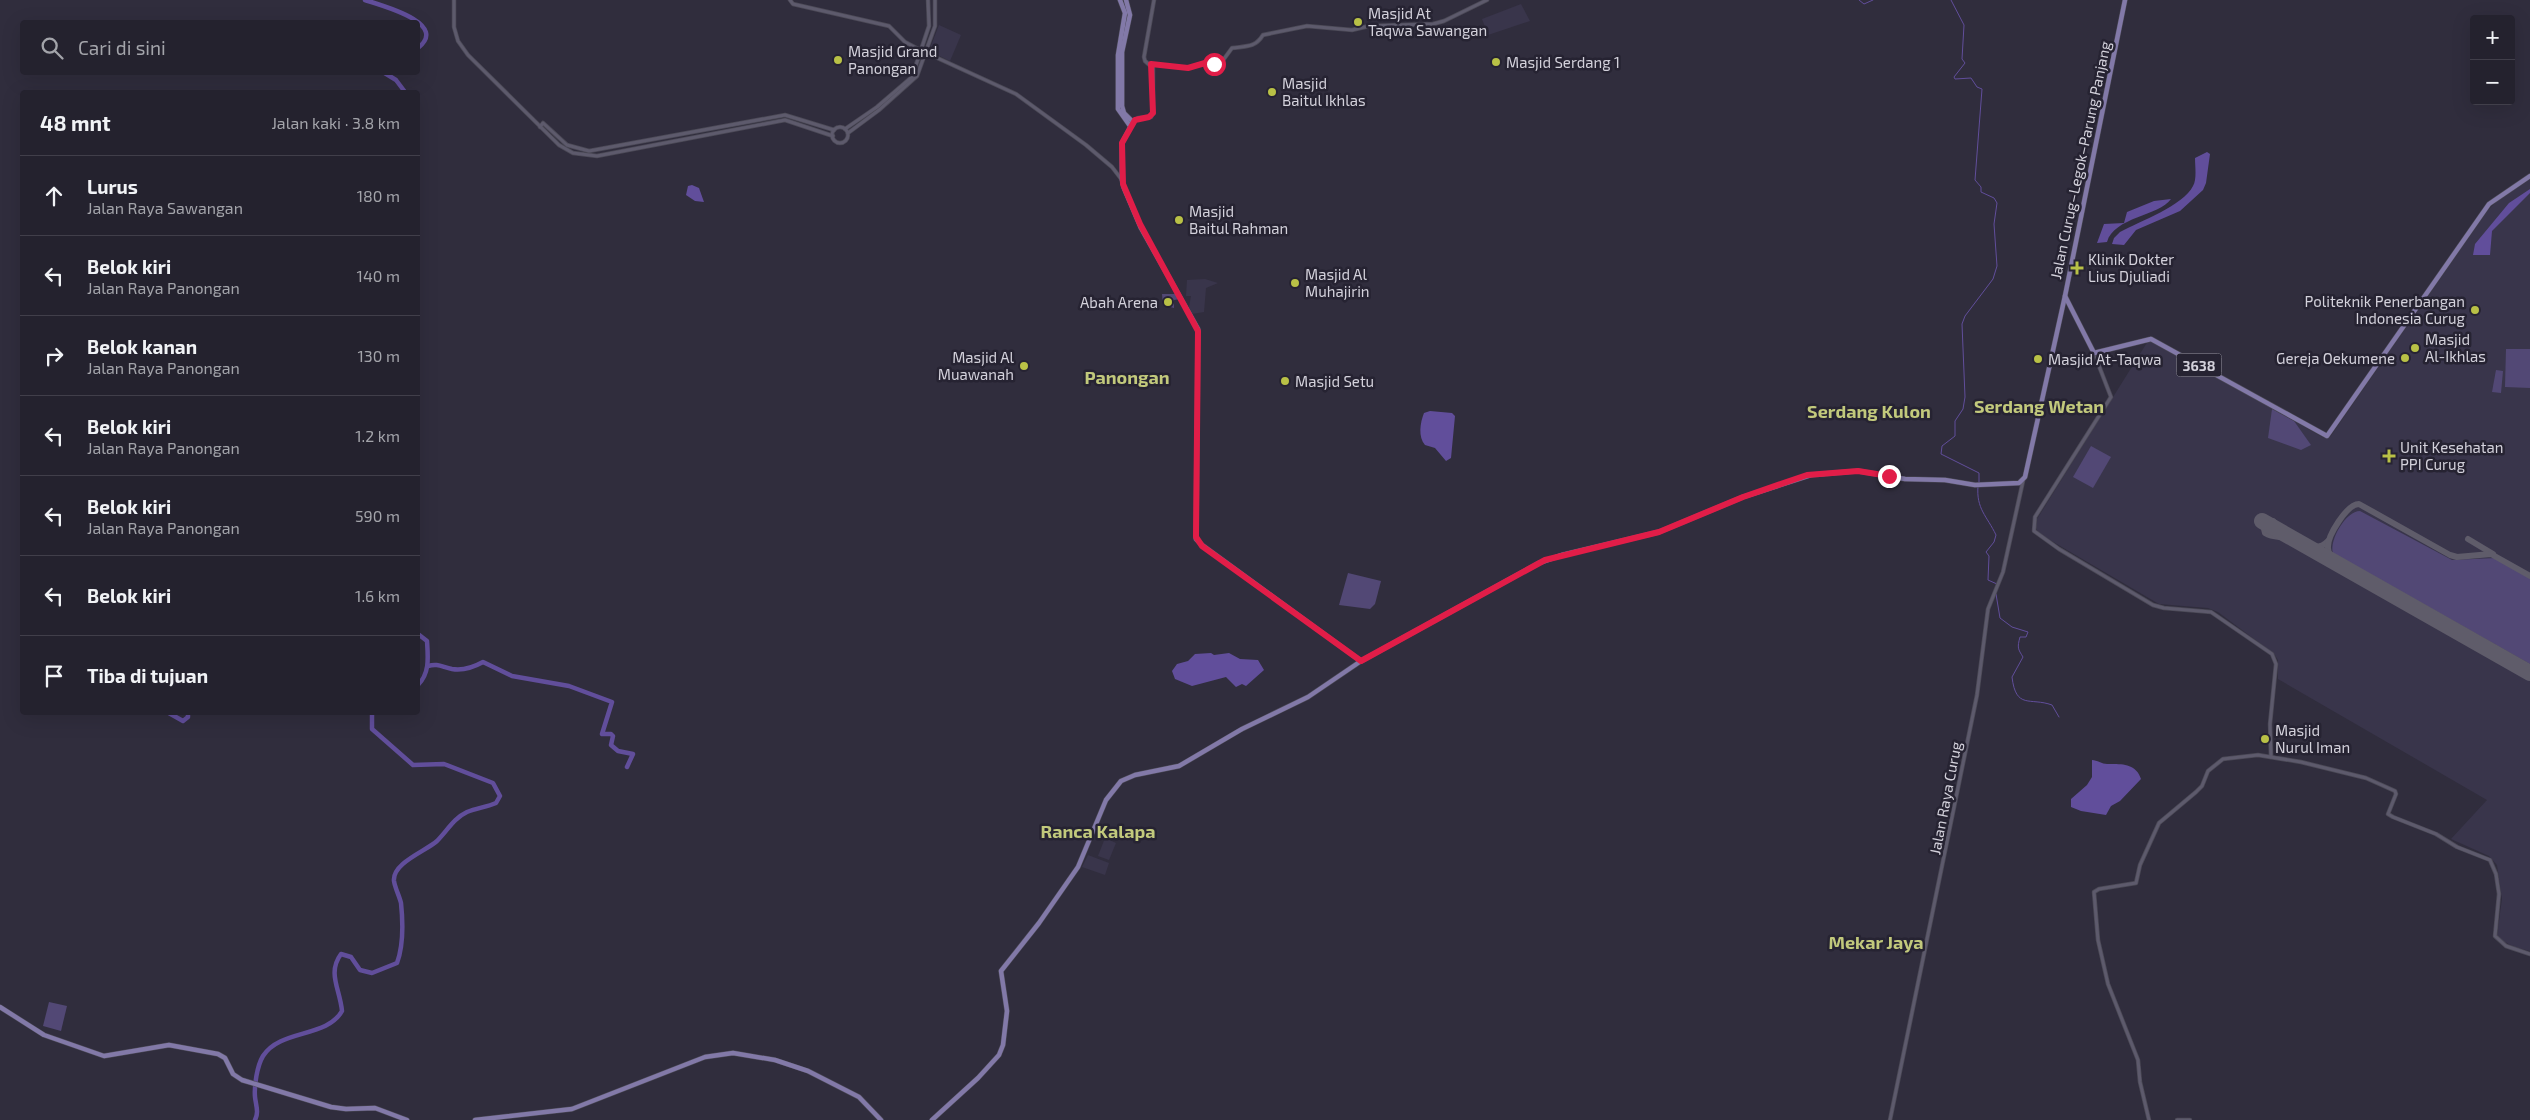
<!DOCTYPE html>
<html lang="id">
<meta charset="utf-8">
<style>
:root{--surface:#24222e;--page:#2c2a36;--text:#f1f3f6;--muted:#a3a4aa;--line:#413f4a}
body{margin:0;font-family:"Exo 2",sans-serif;background:var(--page);color:var(--text)}
.controls{position:absolute;right:15px;top:15px;display:grid;overflow:hidden;border-radius:5px;box-shadow:0 5px 20px #0002}
.controls button{width:45px;height:45px;display:grid;place-items:center;padding:0;border:0;border-bottom:1px solid var(--line);background:var(--surface);color:var(--text);font:25px sans-serif}
.stop{position:absolute;width:15px;height:15px;margin:-11px;border:4px solid #e11d48;border-radius:50%;background:#fff}
.stop.end{background:#e11d48;border-color:#fff;box-shadow:0 1px 5px #0008}
.list{margin:0;padding:0;list-style:none}
h2{display:flex;justify-content:space-between;align-items:center;height:65px;margin:0;padding:0 20px;font-size:21px}
h2 small{font-size:16px;font-weight:400;color:var(--muted)}
.list li{display:grid;grid-template-columns:32px 1fr auto;gap:15px;align-items:center;box-sizing:border-box;height:80px;padding:0 20px;border-top:1px solid var(--line)}
.list b{display:block;font-size:19px;white-space:nowrap}
.list p{margin:0;font-size:16px;white-space:nowrap;color:var(--muted)}
.list em{font-size:16px;font-style:normal;color:var(--muted)}
.icon{flex:none;width:28px;height:28px;fill:none;stroke:currentColor;stroke-width:2;stroke-linecap:round;stroke-linejoin:round}
.map{position:relative;flex:none;width:2530px;height:1120px;overflow:hidden}
.search{position:absolute;background:var(--surface);box-shadow:0 5px 20px #0002;left:20px;top:20px;width:400px;height:55px;display:flex;align-items:center;gap:12px;box-sizing:border-box;padding:0 18px;border-radius:5px;color:var(--muted);font-size:19px}
.panel{position:absolute;background:var(--surface);box-shadow:0 5px 20px #0002;left:20px;top:90px;width:400px;height:625px;border-radius:5px}
.map>svg:first-child{display:block}
.built{fill:#39354b}
.green{fill:#524875}
.water{fill:#614e9b}
.lines{fill:none;stroke-linecap:round;stroke-linejoin:round}
.stream{stroke:#614e9b;stroke-width:1}
.river{stroke:#614e9b;stroke-width:4.5}
.taxiway{stroke:#5f5c6a;stroke-width:6}
.runway{stroke:#5f5c6a;stroke-width:16}
.minor-casing{stroke:#4c4a57;stroke-width:4.5}
.major-casing{stroke:#4c4a57;stroke-width:5.5}
.minor{stroke:#5d5a6c;stroke-width:3}
.major{stroke:#8279a8;stroke-width:4.5}
.route{stroke:#e11d48;stroke-width:6}
.poi-dot{fill:#b9c146;stroke:#262332;stroke-width:2}
.labels{text-anchor:middle;dominant-baseline:central;stroke-width:5;stroke-linejoin:round;paint-order:stroke}
.shield{fill:#262332;stroke:#9f9da8;stroke-width:1}
.shield-label{font-size:14px;font-weight:bold;fill:#d3d1db}
.poi-label{font-size:15px;fill:#d3d1db;stroke:#262332;text-anchor:start}
.street-label{font-size:15px;fill:#d3d1db;stroke:#262332}
.quarter-label{font-size:18px;font-weight:bold;fill:#c2c97c;stroke:#262332}
</style>
<div class="map">
<svg width="2530" height="1120" viewBox="0 0 2530 1120">
<rect width="100%" height="100%" fill="#302d3d"/>
<g class="built">
<path d="M1521,4L1530,21L1488,35L1482,19Z"/>
<path d="M939,25L961,35L950,61L929,51Z"/>
<path d="M2530,178V951L2514,947L2503,941L2497,935L2502,899L2497,865L2489,856L2451,839L2487,800L2278,679V660L2274,654L2218,612L2208,608L2159,604L2038,533L2036,527L2037,519L2148,341L2153,340L2324,438L2330,437L2488,210L2503,195Z"/>
<path d="M1205,279L1218,283L1206,288L1204,312L1192,314L1189,307L1191,296H1186L1187,280Z"/>
<path d="M1105,838L1116,843L1109,860L1098,856Z"/>
<path d="M1088,855L1109,863L1105,875L1082,867Z"/>
</g>
<g class="green">
<path d="M1162,294H1177L1180,299L1174,300V308L1163,305Z"/>
<path d="M2506,349H2530V388L2505,387Z"/>
<path d="M2496,370L2503,371L2501,393L2492,392Z"/>
<path d="M2272,409L2294,421L2311,445L2301,450L2268,438Z"/>
<path d="M2091,446L2111,457L2093,488L2073,477Z"/>
<path d="M2360,511L2452,560L2496,558L2530,578V664L2333,553C2329,540 2346,511 2360,511Z"/>
<path d="M1348,573L1381,581L1375,604L1370,609L1339,605Z"/>
<path d="M49,1002L67,1006L61,1031L43,1026Z"/>
</g>
<g class="water">
<path d="M2207,152L2210,154L2206,183L2203,190L2180,211L2136,230L2124,245L2112,244L2114,238L2120,232C2140,221 2183,206 2193,186C2197,179 2195,167 2195,158Z"/>
<path d="M692,185L699,188L704,202L695,201L686,195L688,186Z"/>
<path d="M2530,189V193L2492,231L2490,255H2473L2475,244L2509,203Z"/>
<path d="M2171,199C2159,216 2114,217 2107,242L2097,243L2104,224L2124,223L2127,212L2154,201Z"/>
<path d="M1430,411L1452,413L1455,416L1451,458L1446,461L1435,448L1425,445C1418,437 1420,423 1424,413Z"/>
<path d="M1211,653L1214,655L1229,653L1240,659L1258,660L1264,670L1246,686L1242,684L1236,687L1226,677L1192,686L1175,679L1172,671L1177,664L1188,661L1195,654Z"/>
<path d="M2092,760C2097,760 2102,764 2107,764C2121,764 2136,763 2141,779L2120,801L2111,806L2106,815L2081,811L2071,807V799L2087,785L2092,777Z"/>
</g>
<g class="lines">
<g class="stream">
<path d="M1859,0L1864,4L1873,0"/>
<path d="M1951,0L1964,25L1962,59L1965,63L1954,77L1955,79L1971,78L1977,87L1982,89L1975,180L1981,187V192L1994,198L1997,203L1994,224L1997,266L1993,279L1965,316L1962,324L1965,397L1963,409L1955,421V436L1942,446L1941,454L1979,473V482"/>
<path d="M1978,486C1976,509 1987,516 1996,535L1994,542L1986,552L1989,556L1988,580L1997,584"/>
<path d="M1996,594L2000,618L2012,627L2028,632L2026,637H2020C2017,648 2018,649 2023,657L2012,677C2016,710 2030,697 2052,705L2059,717"/>
</g>
<g class="river">
<path d="M365,0C380,5 450,23 418,48"/>
<path d="M383,72L396,80L405,92"/>
<path d="M418,634L427,641C428,657 430,673 418,685"/>
<path d="M428,666C438,663 442,667 452,669C464,671 474,667 483,662L512,676L569,686L612,702L602,734H611L613,736L611,745L618,751L633,754L627,767"/>
<path d="M167,712L183,721L188,717V712"/>
<path d="M255,1120C259,1112 256,1106 255,1097C254,1086 257,1066 263,1056C280,1029 327,1038 342,1011C340,989 327,973 341,954L351,957L360,970L372,973L397,963C404,944 403,922 401,903C399,895 395,888 394,881C392,863 426,851 437,841C447,831 454,818 467,812C477,808 487,807 496,803L500,796L493,783L444,764L413,765L372,729V712"/>
</g>
<g class="taxiway">
<path d="M2283,533L2273,521H2267L2263,525L2265,533C2273,538 2279,536 2288,538C2302,542 2316,554 2328,541"/>
<path d="M2468,539L2493,554"/>
<path d="M2338,564C2333,560 2328,555 2328,548C2327,536 2347,504 2359,504L2450,555L2457,557L2491,554L2530,576"/>
</g>
<path class="runway" d="M2262,521L2530,673"/>
<g class="minor-casing">
<g id="minor">
<path d="M454,0V27L458,41L468,55L559,145L573,153L597,156L785,120L833,136"/>
<path d="M790,0L793,4L889,26L905,42L920,50L1016,94L1086,145L1112,167L1122,180"/>
<path d="M1151,64L1188,68L1205,63H1221L1232,48C1246,46 1255,48 1263,35L1307,26L1352,30L1369,26L1433,24L1444,21L1487,0"/>
<path d="M1133,122L1138,118L1151,117L1153,113V68L1145,61L1144,57L1154,0"/>
<path d="M540,127L543,123L567,145L589,151L785,115L834,130"/>
<circle cx="840" cy="135" r="8"/>
<path d="M845,129L877,107L912,77L929,26L928,0"/>
<path d="M848,133L879,110L917,76L935,26V0"/>
<path d="M2094,353L2111,397L2035,517L2034,531L2059,549L2153,605L2164,608L2211,612L2272,654L2276,664L2270,724L2271,757"/>
<path d="M1890,1120L1977,695L1988,609L2003,572L2023,481"/>
<path d="M2149,1120L2140,1082L2138,1060L2108,984L2098,940L2094,892L2099,889L2136,883L2140,865L2159,823L2196,792L2202,786L2208,771L2223,759L2258,755L2301,762L2366,778L2395,791L2396,794L2388,814L2393,817L2436,834L2457,847L2490,860L2496,874L2499,894L2495,936L2506,946L2530,954"/>
<path d="M2177,1120H2190"/>
</g>
</g>
<g class="major-casing">
<g id="major">
<path d="M1120,0L1125,13L1118,55V109L1130,126"/>
<path d="M1126,0L1130,15L1122,52V106L1124,113L1133,122L1122,143V180L1124,188L1141,228L1198,329L1196,539L1202,545L1361,661"/>
<path d="M2125,0L2065,296L2094,353L2151,339L2327,436L2489,204L2530,176"/>
<path d="M0,1007L44,1035L104,1056L169,1045L218,1054L225,1058L233,1074L242,1080L331,1107L346,1109L375,1108L407,1120"/>
<path d="M475,1120L572,1109L705,1057L733,1053L775,1060L808,1071L859,1097L881,1120"/>
<path d="M932,1120L978,1078L999,1055L1003,1045L1007,1011L1001,971L1039,923L1078,867L1106,800L1121,781L1135,775L1179,766L1242,729L1308,697L1361,661L1539,563L1562,555L1659,532L1743,497L1811,475L1858,471L1905,479L1945,480L1975,485L2019,483L2025,477L2065,296"/>
</g>
</g>
<use href="#minor" class="minor"/>
<use href="#major" class="major"/>
</g>
<g class="lines">
<path class="route" d="M1214,64L1205,63L1188,68L1151,64L1153,113L1149,117L1135,120L1122,143L1123,184L1140,224L1198,331L1196,537L1202,546L1361,661L1545,560L1659,532L1743,497L1807,475L1858,471L1889,476"/>
</g>
<g class="poi-dot">
<circle cx="1358" cy="22" r="5"/>
<circle cx="838" cy="60" r="5"/>
<circle cx="1496" cy="62" r="5"/>
<circle cx="1272" cy="92" r="5"/>
<circle cx="1179" cy="220" r="5"/>
<path d="M2074.5 260.5h5v5h5v5h-5v5h-5v-5h-5v-5h5z"/>
<circle cx="1295" cy="283" r="5"/>
<circle cx="1168" cy="302" r="5"/>
<circle cx="2475" cy="310" r="5"/>
<circle cx="2415" cy="348" r="5"/>
<circle cx="2405" cy="358" r="5"/>
<circle cx="2038" cy="359" r="5"/>
<circle cx="1024" cy="366" r="5"/>
<circle cx="1285" cy="381" r="5"/>
<path d="M2386.5 448.5h5v5h5v5h-5v5h-5v-5h-5v-5h5z"/>
<circle cx="2265" cy="739" r="5"/>
</g>
<g class="labels">
<rect class="shield" x="2176.5" y="353.5" width="45" height="23" rx="4"/>
<g class="shield-label">
<text x="2199" y="365">3638</text>
</g>
<g class="poi-label">
<text x="1368" y="13">Masjid At<tspan x="1368" dy="17">Taqwa Sawangan</tspan></text>
<text x="848" y="51">Masjid Grand<tspan x="848" dy="17">Panongan</tspan></text>
<text x="1506" y="62">Masjid Serdang 1</text>
<text x="1282" y="83">Masjid<tspan x="1282" dy="17">Baitul Ikhlas</tspan></text>
<text x="1189" y="211">Masjid<tspan x="1189" dy="17">Baitul Rahman</tspan></text>
<text x="2088" y="259">Klinik Dokter<tspan x="2088" dy="17">Lius Djuliadi</tspan></text>
<text x="1305" y="274">Masjid Al<tspan x="1305" dy="17">Muhajirin</tspan></text>
<text x="2465" y="301" text-anchor="end">Politeknik Penerbangan<tspan x="2465" dy="17">Indonesia Curug</tspan></text>
<text x="1158" y="302" text-anchor="end">Abah Arena</text>
<text x="2425" y="339">Masjid<tspan x="2425" dy="17">Al-Ikhlas</tspan></text>
<text x="1014" y="357" text-anchor="end">Masjid Al<tspan x="1014" dy="17">Muawanah</tspan></text>
<text x="2395" y="358" text-anchor="end">Gereja Oekumene</text>
<text x="2048" y="359">Masjid At-Taqwa</text>
<text x="1295" y="381">Masjid Setu</text>
<text x="2400" y="447">Unit Kesehatan<tspan x="2400" dy="17">PPI Curug</tspan></text>
<text x="2275" y="730">Masjid<tspan x="2275" dy="17">Nurul Iman</tspan></text>
</g>
<g class="street-label">
<text transform="translate(2080 160) rotate(-78)">Jalan Curug–Legok–Parung Panjang</text>
<text transform="translate(1945 798) rotate(-79)">Jalan Raya Curug</text>
</g>
<g class="quarter-label">
<text x="1127" y="377">Panongan</text>
<text x="2039" y="406">Serdang Wetan</text>
<text x="1869" y="411">Serdang Kulon</text>
<text x="1098" y="831">Ranca Kalapa</text>
<text x="1876" y="942">Mekar Jaya</text>
</g>
</g>
</svg>
<div class="controls">
<button>+</button>
<button>−</button>
</div>
<div class="stop" style="left:1214px;top:64px"></div>
<div class="stop end" style="left:1889px;top:476px"></div>
<div class="search"><svg class="icon" aria-label="search" viewBox="0 0 24 24"><circle cx="10" cy="10" r="6"/><path d="M15 15l6 6"/></svg>Cari di sini</div>
<section class="panel">
<h2>48 mnt<small>Jalan kaki · 3.8 km</small></h2>
<ul class="list">
<li><svg class="icon" aria-label="ahead" viewBox="0 0 24 24"><path d="M12 20V5M6 11l6-6 6 6"/></svg><div><b>Lurus</b><p>Jalan Raya Sawangan</p></div><em>180 m</em></li>
<li><svg class="icon" aria-label="left" viewBox="0 0 24 24"><path d="M17 20v-9H6M10 6l-5 5 5 5"/></svg><div><b>Belok kiri</b><p>Jalan Raya Panongan</p></div><em>140 m</em></li>
<li><svg class="icon" aria-label="right" viewBox="0 0 24 24"><path d="M7 20v-9h11M14 6l5 5-5 5"/></svg><div><b>Belok kanan</b><p>Jalan Raya Panongan</p></div><em>130 m</em></li>
<li><svg class="icon" aria-label="left" viewBox="0 0 24 24"><path d="M17 20v-9H6M10 6l-5 5 5 5"/></svg><div><b>Belok kiri</b><p>Jalan Raya Panongan</p></div><em>1.2 km</em></li>
<li><svg class="icon" aria-label="left" viewBox="0 0 24 24"><path d="M17 20v-9H6M10 6l-5 5 5 5"/></svg><div><b>Belok kiri</b><p>Jalan Raya Panongan</p></div><em>590 m</em></li>
<li><svg class="icon" aria-label="left" viewBox="0 0 24 24"><path d="M17 20v-9H6M10 6l-5 5 5 5"/></svg><div><b>Belok kiri</b></div><em>1.6 km</em></li>
<li><svg class="icon" aria-label="arrive" viewBox="0 0 24 24"><path d="M6 21V4h12l-3 4 3 4H6"/></svg><div><b>Tiba di tujuan</b></div></li>
</ul>
</section>
</div>
